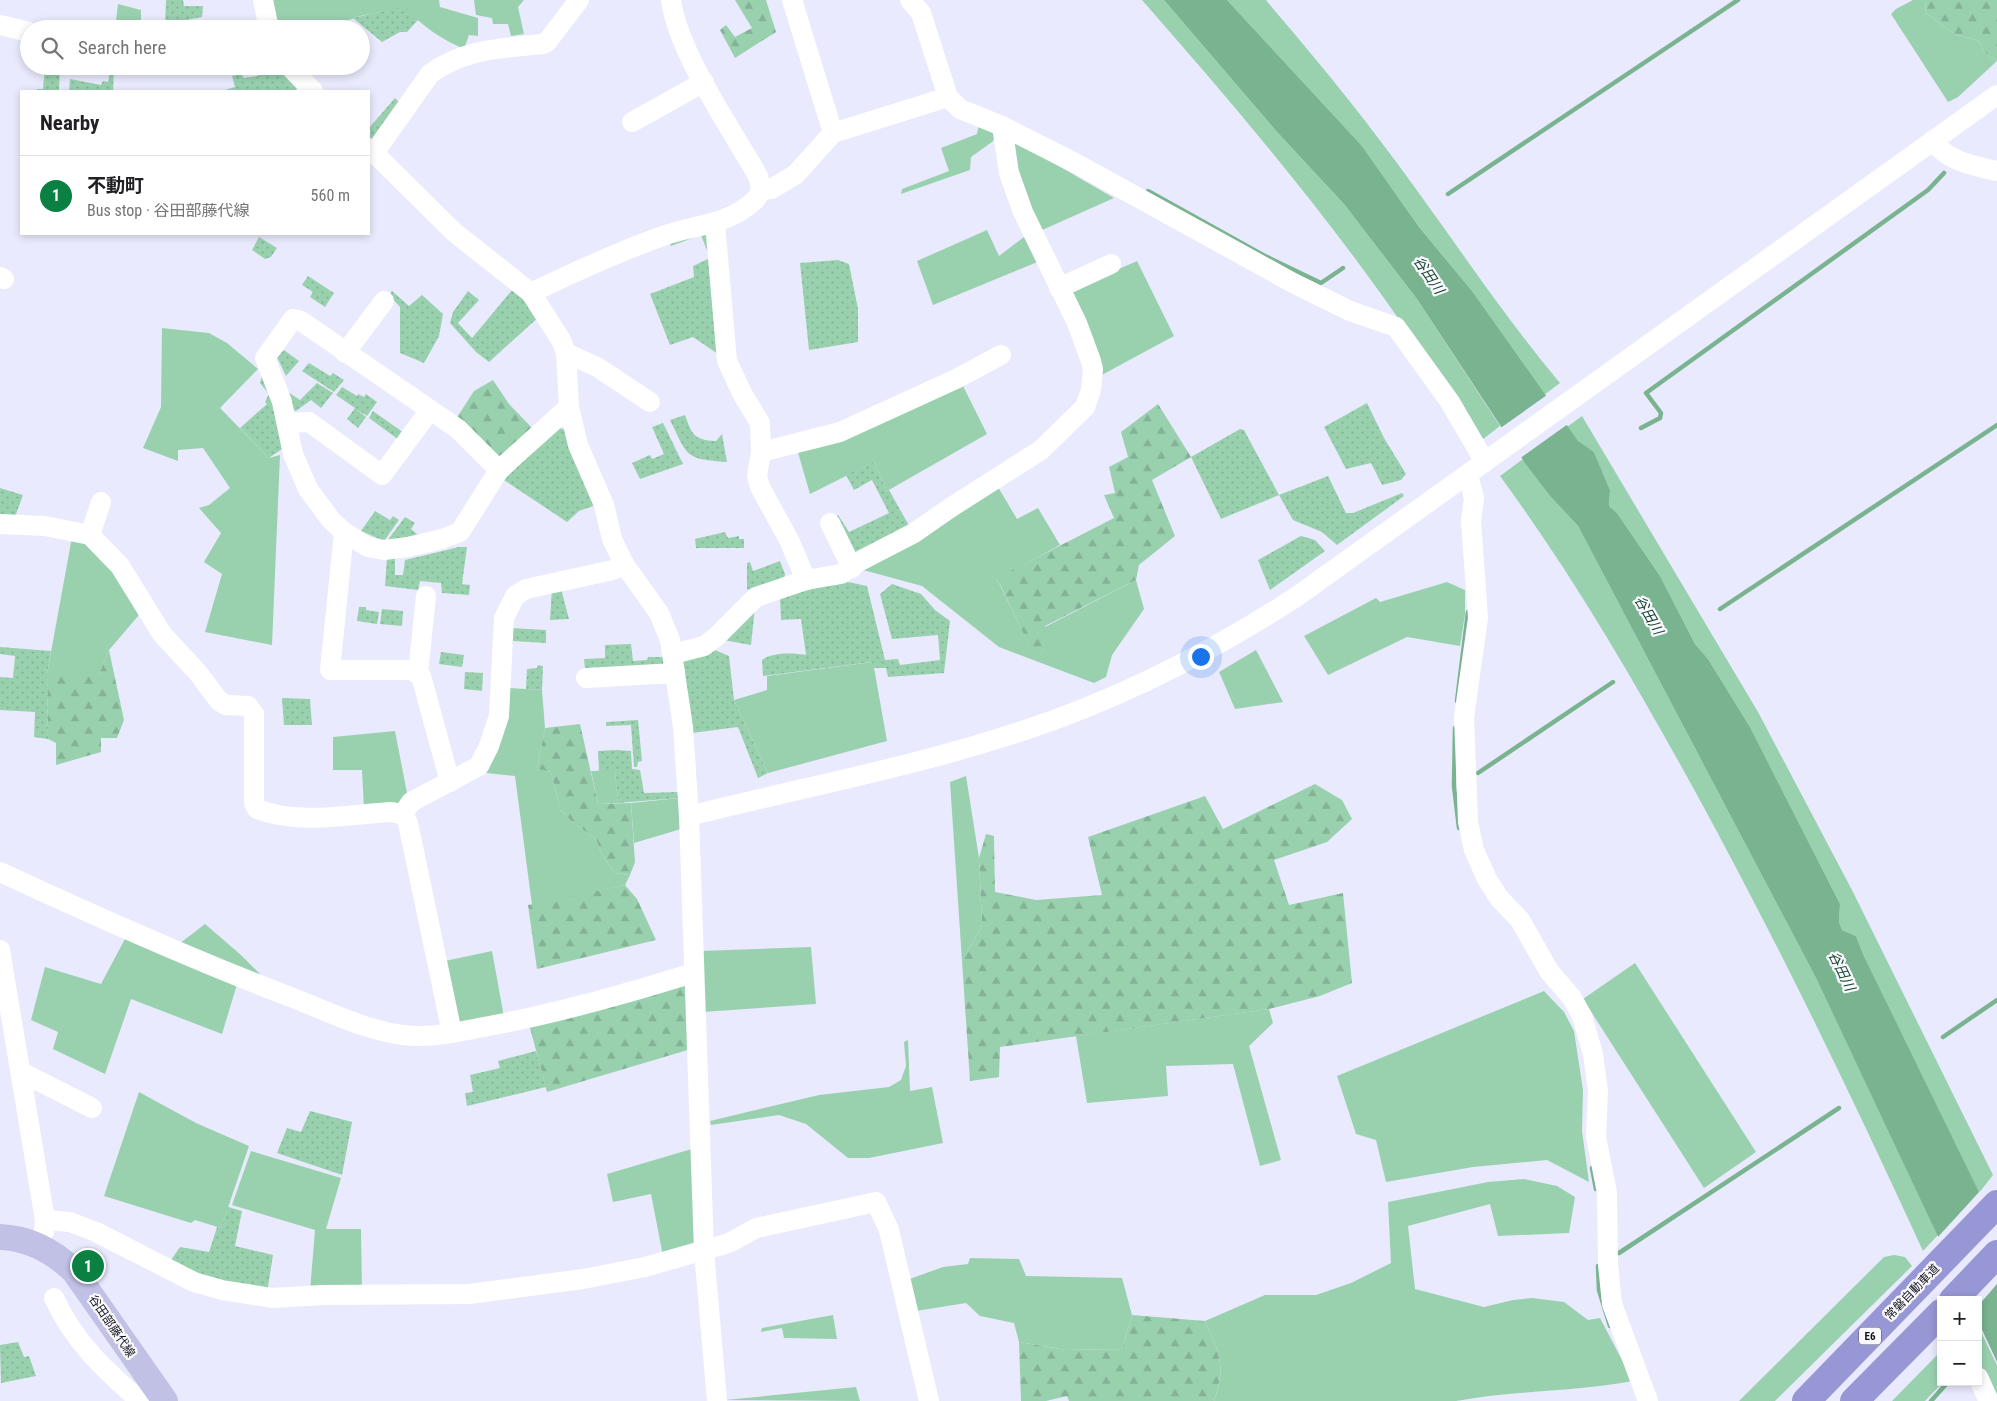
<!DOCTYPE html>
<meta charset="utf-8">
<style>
:root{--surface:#fff;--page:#f6f6f6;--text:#202124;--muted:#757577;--line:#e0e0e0;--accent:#0b8043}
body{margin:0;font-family:"Roboto Condensed","Noto Sans JP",sans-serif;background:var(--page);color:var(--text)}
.controls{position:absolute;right:15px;bottom:15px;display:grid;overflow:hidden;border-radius:0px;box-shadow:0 2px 8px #0003}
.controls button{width:45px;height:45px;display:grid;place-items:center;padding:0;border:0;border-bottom:1px solid var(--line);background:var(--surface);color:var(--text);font:25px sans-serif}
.you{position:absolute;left:1200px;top:656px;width:18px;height:18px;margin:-12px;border:4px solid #fff;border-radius:50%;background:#1a73e8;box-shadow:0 0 0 8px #1a73e833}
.badge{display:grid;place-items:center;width:32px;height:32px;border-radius:50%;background:var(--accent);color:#fff;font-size:16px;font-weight:700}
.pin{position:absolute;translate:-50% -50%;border:2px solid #fff;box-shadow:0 1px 5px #0006}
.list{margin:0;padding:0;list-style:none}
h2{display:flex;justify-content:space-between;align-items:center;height:65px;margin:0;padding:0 20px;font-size:21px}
h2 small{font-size:16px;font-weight:400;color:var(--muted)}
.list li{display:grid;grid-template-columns:32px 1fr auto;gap:15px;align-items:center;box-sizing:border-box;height:80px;padding:0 20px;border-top:1px solid var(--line)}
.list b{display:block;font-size:19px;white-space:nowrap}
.list p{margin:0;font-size:16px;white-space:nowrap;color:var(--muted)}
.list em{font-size:16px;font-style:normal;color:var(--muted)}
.icon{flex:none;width:28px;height:28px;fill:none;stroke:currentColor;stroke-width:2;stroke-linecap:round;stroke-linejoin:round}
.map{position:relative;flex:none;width:1997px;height:1401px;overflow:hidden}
.search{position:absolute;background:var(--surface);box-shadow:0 2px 8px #0003;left:20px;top:20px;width:350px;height:55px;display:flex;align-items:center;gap:12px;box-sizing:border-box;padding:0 18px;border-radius:28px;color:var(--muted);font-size:19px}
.panel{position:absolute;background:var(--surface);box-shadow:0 2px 8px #0003;left:20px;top:90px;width:350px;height:145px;border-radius:0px}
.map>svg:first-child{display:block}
.grass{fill:#99d1af}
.forest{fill:url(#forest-firs)}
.park{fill:url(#park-dots)}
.water{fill:#79b390}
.pier{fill:#eaeafe}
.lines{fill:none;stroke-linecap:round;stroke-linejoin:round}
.stream{stroke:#79b390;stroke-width:4.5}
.minor{stroke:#fff;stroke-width:20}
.major{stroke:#c1c1e6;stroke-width:26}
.highway{stroke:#9897d5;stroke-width:28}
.labels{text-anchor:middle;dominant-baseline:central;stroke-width:4.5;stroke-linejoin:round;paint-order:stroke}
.shield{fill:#f9f9fe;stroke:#57575e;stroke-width:1}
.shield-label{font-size:11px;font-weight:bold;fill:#12121a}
.street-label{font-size:12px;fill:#12121a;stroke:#f9f9fe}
.water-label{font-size:14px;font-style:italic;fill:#15432b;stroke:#f9f9fe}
</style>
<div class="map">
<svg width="1997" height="1401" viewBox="0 0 1997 1401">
<defs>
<pattern id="forest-firs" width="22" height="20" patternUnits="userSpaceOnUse" patternTransform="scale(1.25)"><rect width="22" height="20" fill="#99d1af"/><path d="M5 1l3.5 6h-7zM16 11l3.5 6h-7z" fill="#83b296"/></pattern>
<pattern id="park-dots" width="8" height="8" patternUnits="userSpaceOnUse" patternTransform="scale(1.25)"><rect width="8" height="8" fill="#99d1af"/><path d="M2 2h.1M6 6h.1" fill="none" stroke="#83b296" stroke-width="1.8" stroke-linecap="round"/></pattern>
</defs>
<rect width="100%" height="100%" fill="#eaeafe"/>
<g class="grass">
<path d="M272,0H439L440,7L478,18V36L469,35L464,49C443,40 420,25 405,7L360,16L324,29H279Z"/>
<path d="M474,0H524L518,7L524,34L511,36L508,24H493L492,18L476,15Z"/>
<path d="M1142,0H1164L1278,133L1344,204L1417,299L1500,426L1478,443C1385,283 1264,139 1142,0Z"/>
<path d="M1227,0H1266L1275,11C1323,67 1370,125 1413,185C1462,252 1507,320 1560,383L1544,395L1472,291L1419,227L1362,146Z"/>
<path d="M1913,0H1925L1926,13L1954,34L1979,41L1984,52L1997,61L1958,97L1948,102L1891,14L1896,9Z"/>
<path d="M118,4L141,10V29H115Z"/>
<path d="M979,124L998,134L992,142L971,157L970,170L901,194L902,189L949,171L941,148L977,134Z"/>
<path d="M1014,140L1114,198L1040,231L1017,166Z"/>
<path d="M987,230L999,256L1028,234L1040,261L933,305L917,261Z"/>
<path d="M1137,261L1174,336L1098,377L1067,292Z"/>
<path d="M162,328L209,333L227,343L258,369L220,408L269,458L280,455L272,645L205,632L222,574L204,562L221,533L199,508L209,505L230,488L203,448L178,450V461L143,448L161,407Z"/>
<path d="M961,382L987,434L887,491L874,462L810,494L797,449Z"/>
<path d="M1582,416L1758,712L1853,892L1993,1175L1979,1193L1863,954L1856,936L1842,930L1839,922L1840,904L1750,727L1708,659L1695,644L1660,576L1617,513L1609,506L1610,490L1594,452L1578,442L1567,427Z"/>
<path d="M1523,459L1550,496L1578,526L1816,978L1938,1235L1923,1251C1852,1096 1778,943 1696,793C1636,684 1574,577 1500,476Z"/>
<path d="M998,487L1017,519L1038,508L1060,545L997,579L1037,661L1045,646V627L1136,580L1144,609L1112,655L1106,677L1094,683L999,647L922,586L863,570Z"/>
<path d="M72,537C109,547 122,584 139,615L109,650L99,674H47Z"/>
<path d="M1447,582L1465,590V615L1460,646L1407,637L1328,675L1304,636L1376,598L1380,602Z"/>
<path d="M1256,650L1283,702L1235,709L1219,672Z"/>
<path d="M873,662L887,741L768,773L734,700L767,690V676Z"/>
<path d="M509,688L542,690L545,728L537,769L551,772L560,809L572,822L596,839L602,855L615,873L630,875L625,885L532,905L515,776L486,773L502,725Z"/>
<path d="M395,731L408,798L405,802L364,809L362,770H333V737Z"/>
<path d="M615,770L618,803L598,804L591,771Z"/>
<path d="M966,776L979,858L982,926L962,961L950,782Z"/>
<path d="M680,798L681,829L634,843L631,803Z"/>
<path d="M205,924L241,955L266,980L179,944Z"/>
<path d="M126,937L238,981L222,1034L131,999L105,1074L53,1049L58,1032L31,1020L45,967L101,984Z"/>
<path d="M811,947L816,1004L702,1012L700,951Z"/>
<path d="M492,951L504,1017L458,1026L445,961Z"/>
<path d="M1635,963L1756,1152L1704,1188L1583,999Z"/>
<path d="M1544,991L1564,1012L1574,1031L1583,1090L1582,1131L1589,1182L1547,1160L1473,1167L1386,1182L1376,1140L1356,1134L1337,1076Z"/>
<path d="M1269,1009L1273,1023L1249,1046L1281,1160L1260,1166L1233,1064L1166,1066L1168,1096L1087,1103L1076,1036Z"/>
<path d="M908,1040L910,1091L932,1087L943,1143L869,1158H848L806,1124L779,1115L711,1125L710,1121L819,1095L889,1087L901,1080L906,1066L904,1042Z"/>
<path d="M139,1092L196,1123L249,1146L221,1228L195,1220L191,1223L104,1196Z"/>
<path d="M695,1148L698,1245L663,1256L651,1194L613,1202L607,1174Z"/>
<path d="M251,1151L341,1178L326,1229H361L362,1291H310L315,1230L232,1205Z"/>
<path d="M1524,1179L1557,1186L1575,1197L1569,1233L1498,1236L1490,1204L1408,1226L1415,1289L1484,1307L1513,1300L1532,1298L1564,1302L1588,1320L1600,1318L1633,1381C1575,1392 1515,1390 1456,1401H1214C1226,1366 1220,1353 1205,1321L1265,1295H1316L1351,1283L1391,1263L1388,1202L1488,1182Z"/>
<path d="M1894,1255L1905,1257L1912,1266L1775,1401H1739L1884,1257Z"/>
<path d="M970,1258L1019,1259L1026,1276L1122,1278L1132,1315L1122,1349L1066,1350L1019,1342L1014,1323L980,1316L966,1303L916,1311L907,1280L943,1267L968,1264Z"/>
<path d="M833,1315L837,1339L784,1338L782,1328L761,1332L762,1328Z"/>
<path d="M1978,1326L1997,1365V1401L1978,1363Z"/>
<path d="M1941,1351V1382H1943L1925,1401H1892Z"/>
<path d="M856,1387L860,1401L725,1400Z"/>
</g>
<g class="forest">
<path d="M735,0H766L776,32L735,58L720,30L726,25L735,37L752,28Z"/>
<path d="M1925,0H1997V61L1984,52L1979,41L1954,34L1926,13Z"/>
<path d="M493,380L509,404L534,430L508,454L496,457L456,419L474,391Z"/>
<path d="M1158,404L1191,457L1152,480L1175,536L1139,565L1136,580L1045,626V646L1037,662L997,578L1114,518L1104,495L1115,493L1109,467L1128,457L1121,432Z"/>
<path d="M109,650L124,720L117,738H101V752L56,765V743L48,739L47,674H99Z"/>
<path d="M580,724L598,804L631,803L635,862L630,875L615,873L602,855L596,839L572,822L560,809L551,772L537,769L545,728Z"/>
<path d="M1315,784L1342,800L1352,819L1327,842L1274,860L1289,905L1343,893L1352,983L1320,996L1269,1009L1000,1047L999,1077L970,1081L962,961L982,926L979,858L986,834L994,836L995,892L1036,900L1102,895L1088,837L1205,796L1223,829Z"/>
<path d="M625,885L637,899L656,940L537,969L528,905Z"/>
<path d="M688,984L691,1049L547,1092L529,1024Z"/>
<path d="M1132,1315L1205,1321C1220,1353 1226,1366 1214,1401H1069L1067,1396L1046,1401H1021L1019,1342L1066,1350L1122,1349Z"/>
</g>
<g class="park">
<path d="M166,0H183L184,6H203L202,17L165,24Z"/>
<path d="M405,6L418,20L407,32H400L382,42L353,18Z"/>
<path d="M45,66H60L59,91H37V89H43Z"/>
<path d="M111,66H114L113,91H69L70,79L101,85L103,81L108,82Z"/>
<path d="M257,66H282L302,85L294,91H222L235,87L232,76L241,74L244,78L258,76Z"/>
<path d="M395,98L402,105L377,143L369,138V128Z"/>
<path d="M704,230L710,235L718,354L693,337L670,345L650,294L694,277L693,266L710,258L701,235L671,246L669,241Z"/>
<path d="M259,237L277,248L271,257L265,259L252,250Z"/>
<path d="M838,260L849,264L858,309V342L809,350L800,263Z"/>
<path d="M308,276L334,293L325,307L310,297L313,292L302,285Z"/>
<path d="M513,289L540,316L489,362L476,352L450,323L453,312L468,291L479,300L458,323L472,338Z"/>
<path d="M392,291L409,306L422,295L443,314L439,336L424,363L400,353V307L389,295Z"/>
<path d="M284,350L299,361L286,376L277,357Z"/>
<path d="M309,363L330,376L333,373L344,380L334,392L302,371Z"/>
<path d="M262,376L271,392L282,449L269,458L240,428L267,404L265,402L269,394L260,383Z"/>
<path d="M317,383L333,393L321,408L311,400L296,411L293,410L288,392L300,400Z"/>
<path d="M342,387L357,396L358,394L364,397L366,394L377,402L367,416L356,409L366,417L358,428L347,419L355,408L336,395Z"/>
<path d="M1367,403L1384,438L1406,474L1401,480L1382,485L1371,463L1346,469L1324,427Z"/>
<path d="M373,411L404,433L399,440L369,418Z"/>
<path d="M685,415C692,435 694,440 716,441L722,434L727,462C685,459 688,457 670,420Z"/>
<path d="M663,423L683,464L640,479L632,463L650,455L652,459L664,454L652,427Z"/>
<path d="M557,427L568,431L596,505L579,511L567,522L504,480Z"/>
<path d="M1240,429L1244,430L1279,495L1328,476L1346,513H1353L1402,493L1404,496L1337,545L1322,532L1293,520L1279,495L1221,519L1191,457Z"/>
<path d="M874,462L887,491L889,490L911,529L854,559L832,519L838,515L849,532L889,513L872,480L854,490L846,475Z"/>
<path d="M0,488L23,495L15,517H0Z"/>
<path d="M375,511L390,520L393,516L399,520L384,541L361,531Z"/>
<path d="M405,517L415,523L411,529L418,535L387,541Z"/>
<path d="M725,532L728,538L739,536V539H744V548H696L695,539Z"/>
<path d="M1301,536L1315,540L1325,551L1270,590L1258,560Z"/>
<path d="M459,547H467L462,584L470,585L469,595L442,593L441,583L420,581L418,590L385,586L387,557L395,556V575H403L405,560Z"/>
<path d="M780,561L785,574L784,580L753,592L747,589V563L750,562L753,571Z"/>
<path d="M843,581L867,586L885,660L898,659L900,665L940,660L938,635L892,639L880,594L892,584L921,594L935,610L950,621L944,673L888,677L886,668H874L872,662L763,676L762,660C773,652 793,653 806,655L801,619L781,620L780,597Z"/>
<path d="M560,585L569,619L550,620L552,587Z"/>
<path d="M359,607H366V610L379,612L377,624L357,621Z"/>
<path d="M755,607L751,645L723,640Z"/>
<path d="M382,609L403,611L402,626L380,624Z"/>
<path d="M510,628L546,630V643L513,641L510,656Z"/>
<path d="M631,644L633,661L647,660L648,657H665L663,666L585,668L584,659L605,658V645Z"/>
<path d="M0,647L51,651L47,674L48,739L34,737L35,712L0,710V677L13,678L15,656L0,654Z"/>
<path d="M715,650L729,656L734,700L768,773L758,778L738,727L692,733L681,659Z"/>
<path d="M441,652L464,655L462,667L439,664Z"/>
<path d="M538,665L543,666L542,690L526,689L527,669L537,668Z"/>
<path d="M465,672L483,673L482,691L464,689Z"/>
<path d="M282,698L310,699L312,725H284Z"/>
<path d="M638,720L642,761L638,762L637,767H634L631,725L606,726V722Z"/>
<path d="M617,750L631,751L632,769L640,770L644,793L678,792L680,798L618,803L615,771H599L598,751Z"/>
<path d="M536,1051L546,1087L467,1106L465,1093L473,1092L470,1075L500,1068L498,1061Z"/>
<path d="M310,1111L352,1122L342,1175L277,1153L287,1128L301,1132Z"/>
<path d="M228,1207L242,1211L235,1246L273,1255L267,1293L212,1282L171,1260L180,1247L209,1252L217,1227L221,1228Z"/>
<path d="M18,1342L24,1357L29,1356L36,1376L1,1383L0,1345Z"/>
</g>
<path class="water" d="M1164,0H1227L1362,146L1419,227L1472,291L1578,441L1594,452L1610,490L1609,506L1617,513L1660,576L1695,644L1708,659L1750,727L1840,904L1839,922L1842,930L1856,936L1863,954L1997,1229V1362L1978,1321V1300H1968L1816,978L1578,526L1550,496L1525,463L1417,299L1344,204L1278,133Z"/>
<g class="pier">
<path d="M1547,395L1568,424L1519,459L1499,429Z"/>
<path d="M1980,1191L1997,1223V1284L1978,1306V1300H1966L1937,1238Z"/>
</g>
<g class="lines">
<g class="stream">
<path d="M1148,191L1263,255L1321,283L1343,268"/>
<path d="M1448,194L1738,0"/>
<path d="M1641,428L1660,418L1661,413L1646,393L1928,190L1944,173"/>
<path d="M1720,609L1997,425"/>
<path d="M1457,701L1468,612"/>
<path d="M1455,728L1454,786L1459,828"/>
<path d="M1478,773L1613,682"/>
<path d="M1943,1037L1997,1000"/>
<path d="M1592,1168L1596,1189"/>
<path d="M1619,1253L1839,1108"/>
<path d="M1598,1266L1599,1290L1610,1326"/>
<path d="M1931,1401L1948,1382"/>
</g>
<g class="minor">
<path d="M263,0L269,29"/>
<path d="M792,0L833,133"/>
<path d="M910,0L921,13L948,97L960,109L1002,126L1077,164L1295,284L1350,311L1396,327L1450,402L1485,462"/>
<path d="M0,25L29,32"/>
<path d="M289,66L313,91"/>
<path d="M632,122L704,82"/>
<path d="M1932,141C1950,162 1971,165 1997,171"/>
<path d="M369,148L454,232L531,293L561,340L566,353L569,407L578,445L604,505L612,539L624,564L659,613L670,640L683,727L689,816L704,1251L717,1401"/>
<path d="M374,153L430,74C463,49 503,48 543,44L547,42L579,0"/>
<path d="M761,190L771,189L795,175L833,133L948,97"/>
<path d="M715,224L727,361L743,395L760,423L761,452L757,476L760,487L789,540L806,580"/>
<path d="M0,277L4,279"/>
<path d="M1059,288L1111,264"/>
<path d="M531,293C574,272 616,253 660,237C694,224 726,227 755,200C762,193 761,185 758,176C731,128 678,53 671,0"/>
<path d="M293,319L301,321L458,429L499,470L460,532L442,539L408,547L384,550L368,547L344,532L331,520L308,489L293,454L282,402L265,358Z"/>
<path d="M345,353L384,301"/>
<path d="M566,353L597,367L650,402"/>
<path d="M287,423L309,422L382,475L430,410"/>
<path d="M761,452L840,432L956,379L1001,355"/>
<path d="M499,470L569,407"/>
<path d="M1468,475L1474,498L1471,521L1478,618L1464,717L1468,822L1474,850L1487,879L1499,898L1520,920L1549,971L1572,998L1582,1016L1593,1054L1598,1091L1596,1137L1607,1193L1608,1265L1612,1304L1648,1401"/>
<path d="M830,523L852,568"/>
<path d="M0,524L45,526L90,535L120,566L162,634L199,674L219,701L226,705L248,706L254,714V803L257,809C298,825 347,815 390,812L403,814L408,823L452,1033"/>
<path d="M344,532L330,670H411L421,676L450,782"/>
<path d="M90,535L101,502"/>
<path d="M673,654L704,646L716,637L756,597L806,580L841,574L858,562L914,533L950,508L1041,450L1085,407L1091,390L1093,369L1091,361L1077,323L1023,212L1009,173L1002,126"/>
<path d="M418,673L426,596"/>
<path d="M586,678L675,673"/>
<path d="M403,814L411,802L479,766L489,746L499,716L504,618L515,596L526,589L613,570L624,564"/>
<path d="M689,816C800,788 914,767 1022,731C1120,699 1211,652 1296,597L1997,95"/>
<path d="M0,872C95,916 191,959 288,996C325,1010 363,1030 403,1035C431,1039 461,1031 489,1026C558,1013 626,994 693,973"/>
<path d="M0,950L45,1220L44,1232"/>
<path d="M21,1072L92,1108"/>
<path d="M45,1220L70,1222L96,1232L194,1282L222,1290L272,1298L322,1295L469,1294L583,1279L645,1267L729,1243L756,1228L876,1202L889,1230L929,1401"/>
<path d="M54,1298C75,1343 104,1369 140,1401"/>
<path d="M1978,1377L1989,1401"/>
</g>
<path class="major" d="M0,1237C29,1238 53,1251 74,1271L165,1401"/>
<g class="highway">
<path d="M1953,1300L1997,1254"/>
<path d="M1806,1401L1997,1204"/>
<path d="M1854,1401L1941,1313"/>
</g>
</g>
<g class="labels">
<rect class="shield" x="1859" y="1327.5" width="22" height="17" rx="4"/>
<g class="shield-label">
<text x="1870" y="1336">E6</text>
</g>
<g class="street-label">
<text transform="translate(1912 1292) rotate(-46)">常磐自動車道</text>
<text transform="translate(112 1326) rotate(56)">谷田部藤代線</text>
</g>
<g class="water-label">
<text transform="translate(1429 275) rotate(56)">谷田川</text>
<text transform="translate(1649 615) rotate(60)">谷田川</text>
<text transform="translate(1842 971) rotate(64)">谷田川</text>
</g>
</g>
</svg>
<div class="controls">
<button>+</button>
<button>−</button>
</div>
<div class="you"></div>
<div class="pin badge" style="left:88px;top:1266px">1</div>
<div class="search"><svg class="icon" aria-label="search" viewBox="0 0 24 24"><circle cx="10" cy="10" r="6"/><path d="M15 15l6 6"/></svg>Search here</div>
<section class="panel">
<h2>Nearby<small></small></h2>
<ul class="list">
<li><span class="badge">1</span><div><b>不動町</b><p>Bus stop · 谷田部藤代線</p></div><em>560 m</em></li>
</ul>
</section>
</div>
